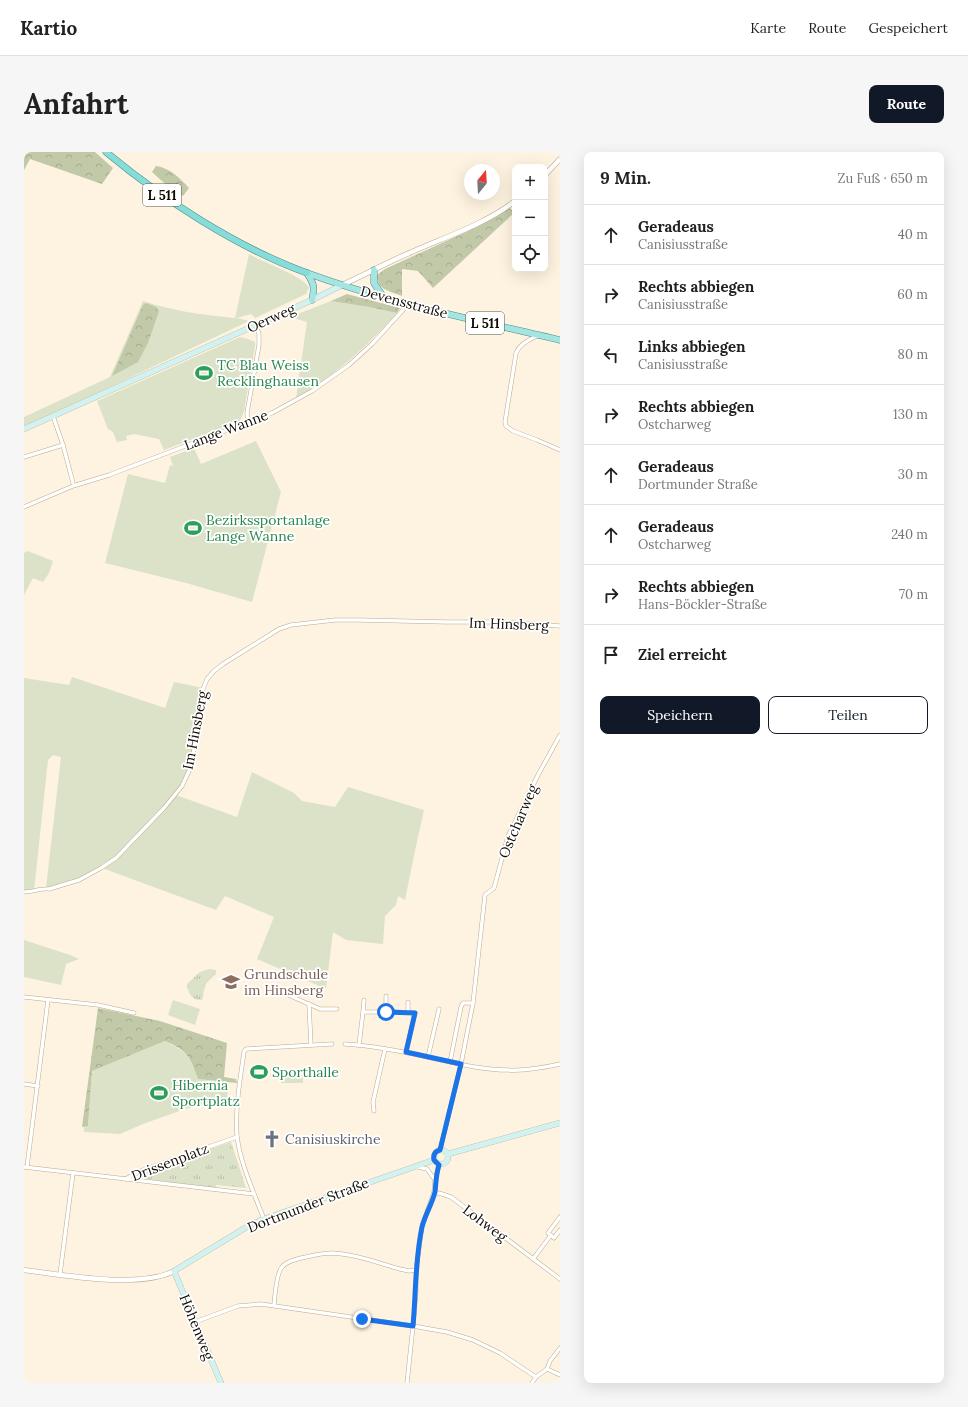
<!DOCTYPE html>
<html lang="de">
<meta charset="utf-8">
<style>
:root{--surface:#fff;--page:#f6f6f6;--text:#222;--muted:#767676;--line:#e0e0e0;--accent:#111827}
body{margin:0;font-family:Lora,serif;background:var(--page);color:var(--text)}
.controls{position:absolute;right:12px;top:12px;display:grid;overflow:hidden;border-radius:8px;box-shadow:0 4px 16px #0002}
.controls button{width:36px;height:36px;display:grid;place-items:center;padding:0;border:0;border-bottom:1px solid var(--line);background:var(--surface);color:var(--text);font:20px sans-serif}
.compass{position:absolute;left:440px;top:12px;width:36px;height:36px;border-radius:50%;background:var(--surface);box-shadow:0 4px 16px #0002;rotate:18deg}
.stop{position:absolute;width:12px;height:12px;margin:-9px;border:3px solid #1a73e8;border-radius:50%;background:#fff}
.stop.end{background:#1a73e8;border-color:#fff;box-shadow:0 1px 4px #0008}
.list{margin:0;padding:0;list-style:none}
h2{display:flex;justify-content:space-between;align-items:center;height:52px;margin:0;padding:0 16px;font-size:17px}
h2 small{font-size:13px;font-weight:400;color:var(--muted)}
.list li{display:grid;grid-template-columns:26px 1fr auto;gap:12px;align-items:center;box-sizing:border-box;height:60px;padding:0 16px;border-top:1px solid var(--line)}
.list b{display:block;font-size:15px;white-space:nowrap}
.list p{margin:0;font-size:13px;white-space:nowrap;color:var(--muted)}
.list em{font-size:13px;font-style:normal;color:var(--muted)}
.actions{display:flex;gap:8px;padding:12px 16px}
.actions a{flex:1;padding:9px 0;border:1px solid var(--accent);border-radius:8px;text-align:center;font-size:14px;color:var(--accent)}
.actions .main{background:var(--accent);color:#fff}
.icon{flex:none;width:22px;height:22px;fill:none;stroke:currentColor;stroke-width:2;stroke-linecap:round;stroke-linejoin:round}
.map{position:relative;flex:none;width:536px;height:1231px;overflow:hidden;border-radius:8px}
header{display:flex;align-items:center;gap:24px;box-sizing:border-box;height:56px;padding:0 20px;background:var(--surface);border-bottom:1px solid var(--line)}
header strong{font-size:19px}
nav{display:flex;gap:22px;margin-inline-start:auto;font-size:14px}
.intro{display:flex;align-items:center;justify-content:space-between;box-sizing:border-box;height:96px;padding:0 24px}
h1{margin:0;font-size:28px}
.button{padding:10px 18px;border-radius:8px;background:var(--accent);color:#fff;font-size:14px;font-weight:700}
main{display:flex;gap:24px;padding:0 24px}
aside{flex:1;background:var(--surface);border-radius:8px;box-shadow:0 4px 16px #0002}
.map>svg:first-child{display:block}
.green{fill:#dbe2c7}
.forest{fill:url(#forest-crowns)}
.park{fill:url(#park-tufts)}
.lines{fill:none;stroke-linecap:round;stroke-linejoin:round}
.minor-casing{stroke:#bbaa8b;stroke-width:4.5}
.tertiary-casing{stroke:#bbaa8b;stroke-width:5.5}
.secondary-casing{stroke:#bbaa8b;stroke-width:6}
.primary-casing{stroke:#4a8e87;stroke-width:7}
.trunk-casing{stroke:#4a8e87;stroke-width:7}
.minor{stroke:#fff;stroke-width:3.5}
.tertiary{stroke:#fff;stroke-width:4.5}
.secondary{stroke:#d2f2f1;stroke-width:5.5}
.primary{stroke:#a4e5e2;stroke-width:6}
.trunk{stroke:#86dcd8;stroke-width:6}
.route{stroke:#1a73e8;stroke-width:5}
.labels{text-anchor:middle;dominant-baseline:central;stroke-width:3.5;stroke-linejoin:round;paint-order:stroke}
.shield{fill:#fff;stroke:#58544e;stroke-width:1}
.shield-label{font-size:13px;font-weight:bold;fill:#110b02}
.street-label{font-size:14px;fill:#110b02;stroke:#fff}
.leisure-label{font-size:14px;fill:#27864d;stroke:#fff;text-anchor:start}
.education-label{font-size:14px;fill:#785e54;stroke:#fff;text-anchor:start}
.worship-label{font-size:14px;fill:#5b616d;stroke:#fff;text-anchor:start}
</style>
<header>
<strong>Kartio</strong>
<nav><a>Karte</a><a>Route</a><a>Gespeichert</a></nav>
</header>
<div class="intro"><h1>Anfahrt</h1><a class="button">Route</a></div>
<main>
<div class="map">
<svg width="536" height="1231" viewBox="0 0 536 1231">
<defs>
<pattern id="forest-crowns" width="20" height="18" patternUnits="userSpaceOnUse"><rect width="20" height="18" fill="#c1c9a8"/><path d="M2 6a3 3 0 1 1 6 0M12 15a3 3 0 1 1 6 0" fill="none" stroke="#a5ab8f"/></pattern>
<pattern id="park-tufts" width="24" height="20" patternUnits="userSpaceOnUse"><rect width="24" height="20" fill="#dbe2c7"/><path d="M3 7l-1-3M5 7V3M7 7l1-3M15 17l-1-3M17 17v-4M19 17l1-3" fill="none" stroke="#bbc1a9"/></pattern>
</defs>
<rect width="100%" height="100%" fill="#fef3e0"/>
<g class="green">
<path d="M225,102C238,110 280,124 285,136L282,142L231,166L227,162L213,166L225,169L0,276V265L86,225L119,149C149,159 180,163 211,166Z"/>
<path d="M307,149L345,155L373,161C344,193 310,225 272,246L283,170L266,165Z"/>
<path d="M216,185L224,187L231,190V194L220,259L216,269L140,298L135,287L110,282L102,284L103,288L93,290L89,280L84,277L73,249Z"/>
<path d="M232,289L257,340L228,450L162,431L81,411L104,322L141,331L146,313L149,314L146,305L170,296L177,312Z"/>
<path d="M4,399L29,409L25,421L19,430L9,426L0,443V401Z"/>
<path d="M48,525L141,556L150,530L179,536L172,589L165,619L152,643L213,665L228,620L270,641L278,649L311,655L324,635L400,658L392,694L381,748L374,744L372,753L361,764L359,792L322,788L309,780L302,836H300L233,807L250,765L201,744L192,758L78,716L55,728L22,736L37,605L29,603L24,608L10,739L0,740V526L45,533Z"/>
<path d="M0,788L46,803L55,807L42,812L37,833L0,825Z"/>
<path d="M149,848L176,857L171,873L144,863Z"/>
<path d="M141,889C163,900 165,904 174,927L205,931L202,953L182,952L161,957L119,972L96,982L60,980V974H64L68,919Z"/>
<rect x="257" y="923" width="22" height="8"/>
</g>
<g class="forest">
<path d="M0,0H71L89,16L78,32L6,7L0,18Z"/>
<path d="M132,14C146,16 156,26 165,36L159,44L139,30L128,20Z"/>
<path d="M486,56L490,61L409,136L394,119L378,117V144C366,139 353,138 353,123L361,117L442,80Z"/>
<path d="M323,142L376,156L373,161L345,155L307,149Z"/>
<path d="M122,151L132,155L135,159L124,191L114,210L88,224L119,153Z"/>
<path d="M74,856L136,869L203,891L200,925L212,927L213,931L174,927C166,905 163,898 141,889L68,919L64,974L58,975Z"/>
</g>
<g class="park">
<path d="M185,817L192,818V822C188,826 182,830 181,835C179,839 180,843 178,848C168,849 164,841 163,832L176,820Z"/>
<path d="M207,990L222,1036L192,1033V1036L122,1027L119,1024L122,1019Z"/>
</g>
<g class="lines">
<g class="minor-casing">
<g id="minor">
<path d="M514,183C506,188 496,191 492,201L481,270L482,274L489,279L513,288L536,298"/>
<path d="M29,264L39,293L49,331"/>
<path d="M224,270L223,261L235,193V182L232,173"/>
<path d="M0,305L39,293"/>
<path d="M0,355L49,334L85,323L248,261L288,239L325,213L348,192L379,158"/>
<path d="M0,740C8,740 18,736 25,737L55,728L77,716L92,706L140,656L158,634L165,619L172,589L177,542L183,527L190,519L199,512L255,477L267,473L311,468H336L422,470H477L536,474"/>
<path d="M262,842L296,857H313"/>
<path d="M0,845L74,853L110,861"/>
<path d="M285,852L287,893"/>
<path d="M339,860L340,848"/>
<path d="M362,860V844"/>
<path d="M384,860V850"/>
<path d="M321,892C351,894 382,900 412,907C435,912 460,918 484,918C502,919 519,916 536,912"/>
<path d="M335,893L339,860H373L391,861L382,900"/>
<path d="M404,905L415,857"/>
<path d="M426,910L437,855L439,851H449"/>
<path d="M0,932L14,934"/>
<path d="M350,959L349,950L361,897"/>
<path d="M416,998L437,912L449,851L461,743L470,736L484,684L514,623L536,583"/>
<path d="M0,1015L230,1042"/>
<path d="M3,1015L24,848"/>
<path d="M394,1015L403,1017L411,1028"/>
<path d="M101,1027L119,1018L213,985"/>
<path d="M410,1040L418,1042L427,1045L536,1127"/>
<path d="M536,1065L524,1081L530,1086L536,1078"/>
<path d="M240,1067C230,1041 216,1011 213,984C211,956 216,928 220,900L222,897L308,892"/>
<path d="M509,1107L527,1083"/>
<path d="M36,1122L49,1021"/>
<path d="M250,1153C251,1143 252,1122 258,1115C262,1109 271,1108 277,1106C287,1104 297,1101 308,1101C331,1102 354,1111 376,1117L385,1119L392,1118"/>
<path d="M171,1170L214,1154L237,1152L389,1174L423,1180L449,1188L476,1201L512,1225"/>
<path d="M523,1217L536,1223"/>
<path d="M383,1231L389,1174L392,1140V1118L398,1074L410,1040L411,1028L415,1013"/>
<path d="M508,1231L512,1225L523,1217L526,1209L536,1196"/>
</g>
</g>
<g class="tertiary-casing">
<g id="tertiary">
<path d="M521,23L536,7"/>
<path d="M318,133C342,122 366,109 390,99C424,84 461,72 491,49"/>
<path d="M0,1118C39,1123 115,1137 150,1119"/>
</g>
</g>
<g class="secondary-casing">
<g id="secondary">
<path d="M0,277L288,148L318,133"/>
<circle cx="417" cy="1005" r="7"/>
<path d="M424,1002L536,971"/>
<path d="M197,1231L150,1119L226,1073L240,1067L410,1008"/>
</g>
</g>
<g class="primary-casing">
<g id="primary">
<path d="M350,118V131L360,146"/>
<path d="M283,121C365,151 451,168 536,188"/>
<path d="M283,121C290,132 291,135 288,148"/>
</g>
</g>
<g class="trunk-casing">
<path id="trunk" d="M82,0C140,48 212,95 283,121"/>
</g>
<use href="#minor" class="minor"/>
<use href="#tertiary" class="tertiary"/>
<use href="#secondary" class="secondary"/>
<use href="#primary" class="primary"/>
<use href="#trunk" class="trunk"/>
</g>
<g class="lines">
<path class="route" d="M338,1167L389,1174C392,1141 391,1107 398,1075C401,1063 408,1052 411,1040C412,1031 412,1022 415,1013L410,1008C409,1003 411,999 416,998L437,912L382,900L391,861L362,860"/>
</g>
<defs>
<g id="stadium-bare" transform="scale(1.38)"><path d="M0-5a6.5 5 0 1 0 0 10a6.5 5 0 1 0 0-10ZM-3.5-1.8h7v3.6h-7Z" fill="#2e9e5b" stroke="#fff" stroke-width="2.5" paint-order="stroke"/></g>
<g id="school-bare" transform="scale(1.38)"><path d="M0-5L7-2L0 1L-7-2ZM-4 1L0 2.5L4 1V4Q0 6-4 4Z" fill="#8d6e63" stroke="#fff" stroke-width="2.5" paint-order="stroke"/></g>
<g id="church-bare" transform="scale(1.38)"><path d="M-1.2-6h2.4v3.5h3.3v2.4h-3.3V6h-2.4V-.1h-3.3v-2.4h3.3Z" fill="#6b7280" stroke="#fff" stroke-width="2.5" paint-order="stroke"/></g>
</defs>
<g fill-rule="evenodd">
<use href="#stadium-bare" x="180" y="221"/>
<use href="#stadium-bare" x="169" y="376"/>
<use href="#school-bare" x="207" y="830"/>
<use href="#stadium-bare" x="235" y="920"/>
<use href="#stadium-bare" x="135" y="941"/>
<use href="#church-bare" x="248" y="987"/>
</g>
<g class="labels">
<g class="shield">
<rect x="119" y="32" width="38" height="22" rx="3"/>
<rect x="442" y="160" width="38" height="22" rx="3"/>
</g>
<g class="shield-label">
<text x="138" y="43">L 511</text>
<text x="461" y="171">L 511</text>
</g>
<g class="street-label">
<text transform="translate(380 150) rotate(15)">Devensstraße</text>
<text transform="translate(247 166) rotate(-24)">Oerweg</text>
<text transform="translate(202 278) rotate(-21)">Lange Wanne</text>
<text transform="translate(485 472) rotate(2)">Im Hinsberg</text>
<text transform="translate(171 578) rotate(-79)">Im Hinsberg</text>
<text transform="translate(494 669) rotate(-67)">Ostcharweg</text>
<text transform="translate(146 1010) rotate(-21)">Drissenplatz</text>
<text transform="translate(284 1053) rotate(-21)">Dortmunder Straße</text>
<text transform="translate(461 1071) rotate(37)">Lohweg</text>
<text transform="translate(173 1175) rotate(68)">Höhenweg</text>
</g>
<g class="leisure-label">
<text x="193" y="213">TC Blau Weiss<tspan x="193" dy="16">Recklinghausen</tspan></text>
<text x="182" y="368">Bezirkssportanlage<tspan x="182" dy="16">Lange Wanne</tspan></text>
<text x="248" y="920">Sporthalle</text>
<text x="148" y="933">Hibernia<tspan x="148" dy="16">Sportplatz</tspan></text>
</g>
<g class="education-label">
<text x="220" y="822">Grundschule<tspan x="220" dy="16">im Hinsberg</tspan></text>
</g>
<g class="worship-label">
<text x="261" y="987">Canisiuskirche</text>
</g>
</g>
</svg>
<div class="controls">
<button>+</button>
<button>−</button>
<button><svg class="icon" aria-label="locate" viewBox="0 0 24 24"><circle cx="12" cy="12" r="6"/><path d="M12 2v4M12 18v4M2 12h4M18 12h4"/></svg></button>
</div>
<svg class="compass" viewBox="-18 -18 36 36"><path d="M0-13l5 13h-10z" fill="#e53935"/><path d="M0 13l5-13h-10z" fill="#767676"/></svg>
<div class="stop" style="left:362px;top:860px"></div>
<div class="stop end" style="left:338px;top:1167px"></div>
</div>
<aside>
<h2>9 Min.<small>Zu Fuß · 650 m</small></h2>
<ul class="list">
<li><svg class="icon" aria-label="ahead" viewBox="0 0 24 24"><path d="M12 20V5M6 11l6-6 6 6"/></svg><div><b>Geradeaus</b><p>Canisiusstraße</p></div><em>40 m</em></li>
<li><svg class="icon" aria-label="right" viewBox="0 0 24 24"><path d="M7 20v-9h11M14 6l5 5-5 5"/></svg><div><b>Rechts abbiegen</b><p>Canisiusstraße</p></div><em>60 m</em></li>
<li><svg class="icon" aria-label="left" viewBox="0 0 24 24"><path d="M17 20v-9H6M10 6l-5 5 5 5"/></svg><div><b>Links abbiegen</b><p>Canisiusstraße</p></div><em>80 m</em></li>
<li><svg class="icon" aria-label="right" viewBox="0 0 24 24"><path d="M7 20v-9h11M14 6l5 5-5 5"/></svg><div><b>Rechts abbiegen</b><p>Ostcharweg</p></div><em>130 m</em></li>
<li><svg class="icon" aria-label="ahead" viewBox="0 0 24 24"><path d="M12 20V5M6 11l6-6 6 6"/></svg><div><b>Geradeaus</b><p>Dortmunder Straße</p></div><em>30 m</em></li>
<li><svg class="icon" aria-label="ahead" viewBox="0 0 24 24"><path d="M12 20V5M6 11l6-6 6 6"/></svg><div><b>Geradeaus</b><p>Ostcharweg</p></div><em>240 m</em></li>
<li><svg class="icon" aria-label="right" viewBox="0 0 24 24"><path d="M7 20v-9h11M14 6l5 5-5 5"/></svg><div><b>Rechts abbiegen</b><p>Hans-Böckler-Straße</p></div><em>70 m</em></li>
<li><svg class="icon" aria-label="arrive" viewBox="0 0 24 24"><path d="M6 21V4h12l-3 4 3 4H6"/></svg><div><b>Ziel erreicht</b></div></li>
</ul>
<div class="actions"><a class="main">Speichern</a><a>Teilen</a></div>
</aside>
</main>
